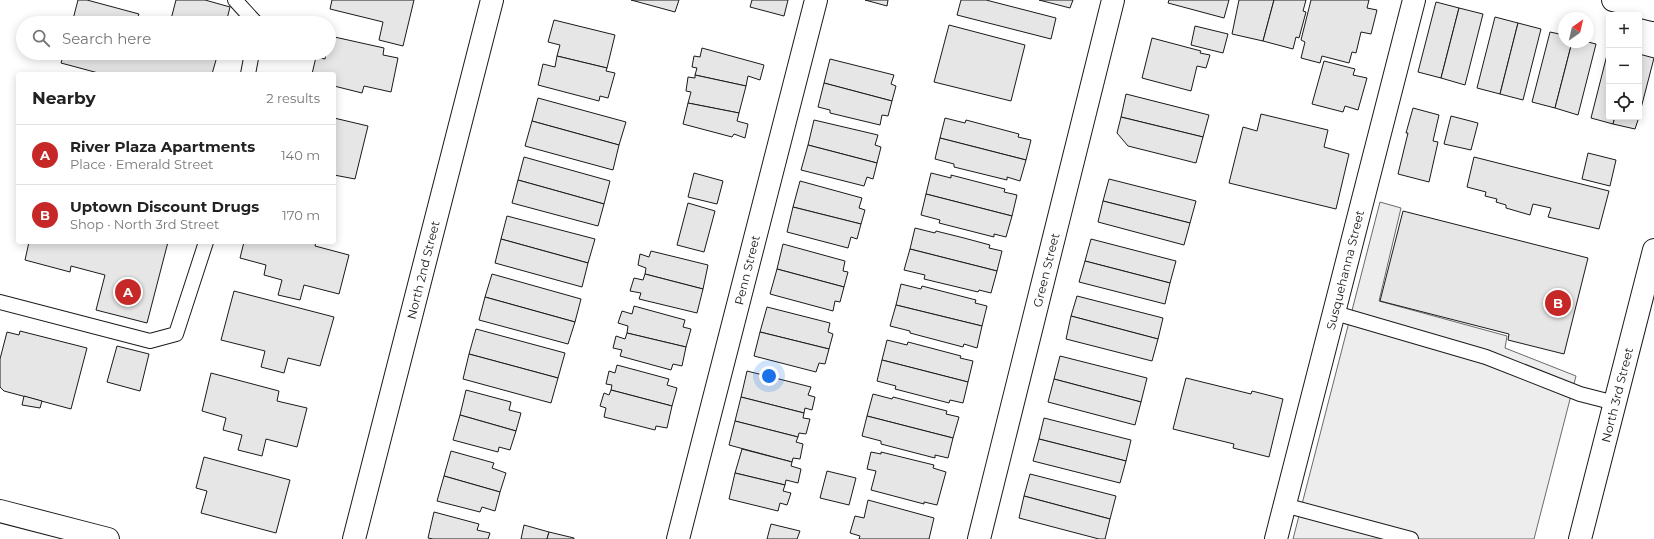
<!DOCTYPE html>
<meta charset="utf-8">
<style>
:root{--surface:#fff;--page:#f6f6f6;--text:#222;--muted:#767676;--line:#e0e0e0;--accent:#c62828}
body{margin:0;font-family:Montserrat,sans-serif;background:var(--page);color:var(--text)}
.controls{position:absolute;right:12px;top:12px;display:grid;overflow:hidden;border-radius:4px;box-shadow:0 2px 10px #0003}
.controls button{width:36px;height:36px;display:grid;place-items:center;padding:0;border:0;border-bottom:1px solid var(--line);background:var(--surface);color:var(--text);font:20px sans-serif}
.compass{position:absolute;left:1558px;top:12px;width:36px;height:36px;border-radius:50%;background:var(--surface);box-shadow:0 2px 10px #0003;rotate:34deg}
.you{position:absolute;left:769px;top:376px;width:14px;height:14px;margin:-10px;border:3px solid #fff;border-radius:50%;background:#1a73e8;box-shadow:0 0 0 6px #1a73e833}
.badge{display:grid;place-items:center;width:26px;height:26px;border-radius:50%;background:var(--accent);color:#fff;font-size:13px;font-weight:700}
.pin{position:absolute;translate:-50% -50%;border:2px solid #fff;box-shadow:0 1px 4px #0006}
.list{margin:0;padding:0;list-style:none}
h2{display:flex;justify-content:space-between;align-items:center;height:52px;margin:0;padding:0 16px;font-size:17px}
h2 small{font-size:13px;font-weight:400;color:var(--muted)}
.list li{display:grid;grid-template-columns:26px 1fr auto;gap:12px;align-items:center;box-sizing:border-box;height:60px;padding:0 16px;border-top:1px solid var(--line)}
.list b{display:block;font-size:15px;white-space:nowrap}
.list p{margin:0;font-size:13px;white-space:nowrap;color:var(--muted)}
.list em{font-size:13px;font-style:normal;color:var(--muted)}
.icon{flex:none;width:22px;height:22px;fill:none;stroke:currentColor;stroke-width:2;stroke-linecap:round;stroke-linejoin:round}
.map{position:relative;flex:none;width:1654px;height:539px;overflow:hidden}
.search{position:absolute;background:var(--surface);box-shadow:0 2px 10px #0003;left:16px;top:16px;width:320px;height:44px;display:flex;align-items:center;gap:10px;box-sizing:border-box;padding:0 14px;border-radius:22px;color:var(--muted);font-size:15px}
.panel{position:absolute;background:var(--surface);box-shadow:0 2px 10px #0003;left:16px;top:72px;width:320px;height:172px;border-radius:4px}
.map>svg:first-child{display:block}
.parking{fill:#ededed;stroke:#6a6a6a}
.building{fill:#e6e6e6;stroke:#1a1a1a}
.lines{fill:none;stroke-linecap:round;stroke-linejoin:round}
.lane-casing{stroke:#1a1a1a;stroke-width:16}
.street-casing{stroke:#1a1a1a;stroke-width:24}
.primary-casing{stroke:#1a1a1a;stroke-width:24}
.lane{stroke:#fff;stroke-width:14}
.street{stroke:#fff;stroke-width:22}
.primary{stroke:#fff;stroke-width:22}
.labels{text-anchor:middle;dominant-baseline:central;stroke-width:3;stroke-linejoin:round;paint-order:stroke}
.street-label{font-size:12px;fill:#1a1a1a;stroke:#fff}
</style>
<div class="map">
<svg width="1654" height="539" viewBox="0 0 1654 539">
<rect width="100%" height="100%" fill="#fff"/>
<path class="parking" d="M1380,202L1401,208L1379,301L1507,336L1505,348L1576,376L1534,539H1293Z"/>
<g class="building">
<path d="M78,0H87L139,14L137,19L153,23H72Z"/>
<path d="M176,0H205L230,7L226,23H170Z"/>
<path d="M332,0H414L403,46L379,40L383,22L330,9Z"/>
<path d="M631,0H679L675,12Z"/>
<path d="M752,0H788L784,16L750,7Z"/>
<path d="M865,0H888L887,6Z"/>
<path d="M961,0H986L1056,18L1051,39L957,15Z"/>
<path d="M1039,0H1073L1070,8Z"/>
<path d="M1169,0H1229L1224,18L1168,3Z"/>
<path d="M1239,0H1274L1263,41L1232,34Z"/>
<path d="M1274,0H1306L1303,11L1306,12L1299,38L1296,37L1293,49L1263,41Z"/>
<path d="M1311,0H1369L1367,8L1377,10L1371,34L1361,32L1356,53L1352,52L1349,63L1322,56L1320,63L1301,58L1305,42L1301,40Z"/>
<path d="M1436,2L1459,8L1441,78L1418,72Z"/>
<path d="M1459,8L1483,14L1465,85L1441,78Z"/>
<path d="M1495,17L1518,23L1500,94L1477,88Z"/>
<path d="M554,20L615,35L607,68L557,56L560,45L548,42Z"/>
<path d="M1518,23L1541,29L1523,100L1500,94Z"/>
<path d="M949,25L1025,45L1011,101L934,82Z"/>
<path d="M1195,26L1228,34L1223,53L1191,45Z"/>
<path d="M1550,32L1564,35V42H1572L1555,108L1532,102Z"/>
<path d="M330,36L384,48L383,55L398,58L391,92L364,86L362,93L334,86V74H312L316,57L325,59L326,53H329Z"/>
<path d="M1152,38L1201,51L1200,53L1210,55L1206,68L1197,66L1191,91L1142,78Z"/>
<path d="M1572,42H1588L1596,44L1578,115L1555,108Z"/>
<path d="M1609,47V117H1615L1613,124L1591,118Z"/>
<path d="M702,48L764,65L760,80L748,76L746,86L695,75L697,68L692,67L694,56L700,57Z"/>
<path d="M64,53H218L212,74H102L61,63Z"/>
<path d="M1639,54L1654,58L1639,116Z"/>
<path d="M557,56L607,68L606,71L615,73L608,98L600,96L599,101L538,85L543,64L555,67Z"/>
<path d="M830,59L894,75L891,84L896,86L892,101L824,83Z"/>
<path d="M1324,61L1355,69L1353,75L1367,78L1358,110L1345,106L1343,112L1312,104Z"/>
<path d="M695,75L746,86L739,113L688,103L691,92L686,91L688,77L695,78Z"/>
<path d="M824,83L892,101L888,116L882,115L880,125L830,113V110L818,107Z"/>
<path d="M1126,94L1209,115L1203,137L1121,117Z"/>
<path d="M538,98L626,122L619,145L532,121Z"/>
<path d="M688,103L739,113L737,121L748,124L745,138L734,134L732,137L683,124Z"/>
<path d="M1413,108L1439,115L1433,141L1438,142L1429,182L1398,174L1408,133H1406Z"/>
<path d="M1261,114L1328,130L1324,147L1349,154L1336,209L1229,183L1243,127L1257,131Z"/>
<path d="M1451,116L1478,123L1471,150L1444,144Z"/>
<path d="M1121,117L1203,137L1196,163L1128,146L1117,133Z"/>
<path d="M1615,117H1639L1635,129L1613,124Z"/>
<path d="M334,118L368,126L355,179L334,175Z"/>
<path d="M945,118L965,123L966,120L1019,134L1018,137L1031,140L1026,160L940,138Z"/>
<path d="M814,120L878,135L875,145L881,147L877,163L808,145Z"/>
<path d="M532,121L619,145L613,170L525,146Z"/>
<path d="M940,138L1026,160L1020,181L1007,177V180L954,167V164L935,159Z"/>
<path d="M808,145L877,163L873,179L867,177L864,186L801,170Z"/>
<path d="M1588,153L1616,160L1610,186L1582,179Z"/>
<path d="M524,157L610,181L604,204L518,180Z"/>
<path d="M1474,157L1609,191L1599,229L1548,217L1551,208L1533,204L1530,215L1506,208V205L1496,202L1497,199L1485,196L1486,192L1467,187Z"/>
<path d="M694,173L723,181L717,204L688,197Z"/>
<path d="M931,173L951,178V175L1005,189L1004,192L1017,195L1012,216L926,194Z"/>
<path d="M1109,179L1196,201L1190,223L1103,201Z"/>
<path d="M518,180L604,204L598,226L512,203Z"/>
<path d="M800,181L862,198L859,208L865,210L861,224L793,207Z"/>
<path d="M926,194L1012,216L1006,237L994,234V237L939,223L940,220L921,215Z"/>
<path d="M1103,201L1190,223L1184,245L1098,222Z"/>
<path d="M688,203L715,211L704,252L677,245Z"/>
<path d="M793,207L861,224L857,239L851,237L848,248L787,232Z"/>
<path d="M1403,211L1588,258L1564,354L1508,340L1509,334L1380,301Z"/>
<path d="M507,216L595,239L588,263L501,239Z"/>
<path d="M915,228L935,233L936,231L964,238L990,245L989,248L1002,251L997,271L910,249Z"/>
<path d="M501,239L588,263L582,287L495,263Z"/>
<path d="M1091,239L1176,261L1170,283L1085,261Z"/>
<path d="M29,242H168L147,323L96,310L105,275L71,266L70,272L25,260Z"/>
<path d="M244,242H316L315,246L349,255L339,294L304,285L300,300L278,295L282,280L264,275L266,265L240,258Z"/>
<path d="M783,244L845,261L843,271L848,272L844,287L777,269Z"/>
<path d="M910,249L997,271L991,293L979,290L978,292L924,279L925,275L904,270Z"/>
<path d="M651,251L708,265L703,289L645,274L646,268L638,265L640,254L649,257Z"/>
<path d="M1085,261L1170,283L1165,304L1079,282Z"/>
<path d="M777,269L844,287L840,302L835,301L833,311L770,294Z"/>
<path d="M492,274L581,299L575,322L485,297Z"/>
<path d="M645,274L703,289L697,313L639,299L641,293L630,291L634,278L643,280Z"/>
<path d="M901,284L921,289L922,286L976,300L975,303L987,306L982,326L896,305Z"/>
<path d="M234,291L334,317L320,366L288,358L284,373L261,367L265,351L221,340Z"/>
<path d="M1077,296L1163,318L1158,339L1071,316Z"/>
<path d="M485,297L575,322L568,344L479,320Z"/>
<path d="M896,305L982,326L977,348L964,344L963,347L910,333V331L890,326Z"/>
<path d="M634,306L685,320L683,327L691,329L686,347L627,333L628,326L618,323L622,311L632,314Z"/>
<path d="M767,307L830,323L828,332L833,334L829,349L760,332Z"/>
<path d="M1071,316L1158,339L1152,361L1066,339Z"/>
<path d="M476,329L565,353L558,378L469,354Z"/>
<path d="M20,331L87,348L71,409L4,391L0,387V359L7,332L19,335Z"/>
<path d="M760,332L829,349L825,364L819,363L816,372L754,356Z"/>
<path d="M627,333L686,347L682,366L673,364L671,370L620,356L622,350L613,348L616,336L625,339Z"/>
<path d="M887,340L907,345L908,342L961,356L960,358L973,361L968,382L882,360Z"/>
<path d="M117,346L149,354L140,391L107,382Z"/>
<path d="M469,354L558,378L551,403L463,379Z"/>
<path d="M1060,356L1147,378L1141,402L1054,379Z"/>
<path d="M882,360L968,382L963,403L950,400L949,403L895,389L896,386L877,381Z"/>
<path d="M617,365L669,379L667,385L677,388L672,406L611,390L612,385L606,384L609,371L615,373Z"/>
<path d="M747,371L811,387L808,395L815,397L812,410L805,408L804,413L741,397Z"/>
<path d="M211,373L279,391L277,401L307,408L297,447L266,439L262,456L238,450L242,435L223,430L226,418L202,411Z"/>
<path d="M1186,378L1251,394L1252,391L1283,399L1269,457L1233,448L1234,444L1173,429Z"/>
<path d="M1054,379L1141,402L1135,425L1048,402Z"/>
<path d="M466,390L511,402L509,410L521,413L516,431L460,415Z"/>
<path d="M611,390L672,406L667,428L656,426L655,430L604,417L606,408L600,406L604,393L609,395Z"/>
<path d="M873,394L892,399L893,397L947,411L946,414L959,417L953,438L867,416Z"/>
<path d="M24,396L42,401L40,408L22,405Z"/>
<path d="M741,397L804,413L803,418L810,419L806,434L799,433L798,437L735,421Z"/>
<path d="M460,415L516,431L510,450L499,447L498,452L453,440Z"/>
<path d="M867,416L953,438L948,458L935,455V458L881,444V441L862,436Z"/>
<path d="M1044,418L1131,440L1126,461L1039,439Z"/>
<path d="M735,421L798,437L796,442L803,444L800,459L793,458L792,462L729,445Z"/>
<path d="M1039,439L1126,461L1120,483L1033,461Z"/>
<path d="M742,449L792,462L791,466L801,469L798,483L786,480L785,485L735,473Z"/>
<path d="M451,451L494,463L492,468L506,473L500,492L444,476Z"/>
<path d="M871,452L881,454V452L934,465L933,468L946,472L937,505L924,502V504L871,490L876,471L867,469Z"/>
<path d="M204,457L290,480L276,533L201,513L207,491L196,488Z"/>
<path d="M827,471L856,478L849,505L820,498Z"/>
<path d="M735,473L785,485L783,491L791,493L787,505L780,503L778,511L729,499Z"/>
<path d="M1030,474L1116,496L1110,519L1024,496Z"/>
<path d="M444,476L500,492L495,511L482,507L480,512L437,501Z"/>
<path d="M1024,496L1110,519L1105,539H1099L1019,518Z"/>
<path d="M868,500L934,518L929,539H859L860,536L850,533L855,516L864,518Z"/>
<path d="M434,512L479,524L477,530L490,533L488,539H433L428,538Z"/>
<path d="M771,524L800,531L797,539H767Z"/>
<path d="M524,525L549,532L547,539H521Z"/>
<path d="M549,532L574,538V539H547Z"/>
</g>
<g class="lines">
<g class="lane-casing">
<g id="lane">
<path d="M235,0L256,23"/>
<path d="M248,74L252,53"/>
<path d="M0,302L150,341L176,334L206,242"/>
<path d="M1335,313L1486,357L1580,394L1615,403"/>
<path d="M1284,505L1411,539"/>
</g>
</g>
<g class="street-casing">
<g id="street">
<path d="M1613,0L1654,10"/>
<path d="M0,511L108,539"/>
<path d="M678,539L816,0"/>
<path d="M979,539L1113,0"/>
<path d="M1276,539L1414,0"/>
<path d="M1580,539L1654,250"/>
</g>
</g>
<g class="primary-casing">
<path id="primary" d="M354,539L492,0"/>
</g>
<use href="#lane" class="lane"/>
<use href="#street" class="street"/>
<use href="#primary" class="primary"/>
</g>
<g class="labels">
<g class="street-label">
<text transform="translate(423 270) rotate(-76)">North 2nd Street</text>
<text transform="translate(747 270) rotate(-76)">Penn Street</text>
<text transform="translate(1046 270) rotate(-76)">Green Street</text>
<text transform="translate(1345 270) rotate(-76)">Susquehanna Street</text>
<text transform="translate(1617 395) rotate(-76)">North 3rd Street</text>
</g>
</g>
</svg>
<div class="controls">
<button>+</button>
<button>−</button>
<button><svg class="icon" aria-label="locate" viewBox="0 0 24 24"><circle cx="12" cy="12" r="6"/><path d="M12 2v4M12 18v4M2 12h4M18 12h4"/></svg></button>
</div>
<svg class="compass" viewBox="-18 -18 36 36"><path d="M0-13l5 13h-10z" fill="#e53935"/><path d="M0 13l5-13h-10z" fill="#767676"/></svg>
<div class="you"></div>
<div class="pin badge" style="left:128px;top:292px">A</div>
<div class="pin badge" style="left:1558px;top:303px">B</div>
<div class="search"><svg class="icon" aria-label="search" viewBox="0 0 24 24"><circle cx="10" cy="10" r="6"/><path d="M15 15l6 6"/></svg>Search here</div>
<section class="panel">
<h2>Nearby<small>2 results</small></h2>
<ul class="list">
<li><span class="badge">A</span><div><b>River Plaza Apartments</b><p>Place · Emerald Street</p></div><em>140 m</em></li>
<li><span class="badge">B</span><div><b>Uptown Discount Drugs</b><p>Shop · North 3rd Street</p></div><em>170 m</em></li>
</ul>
</section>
</div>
